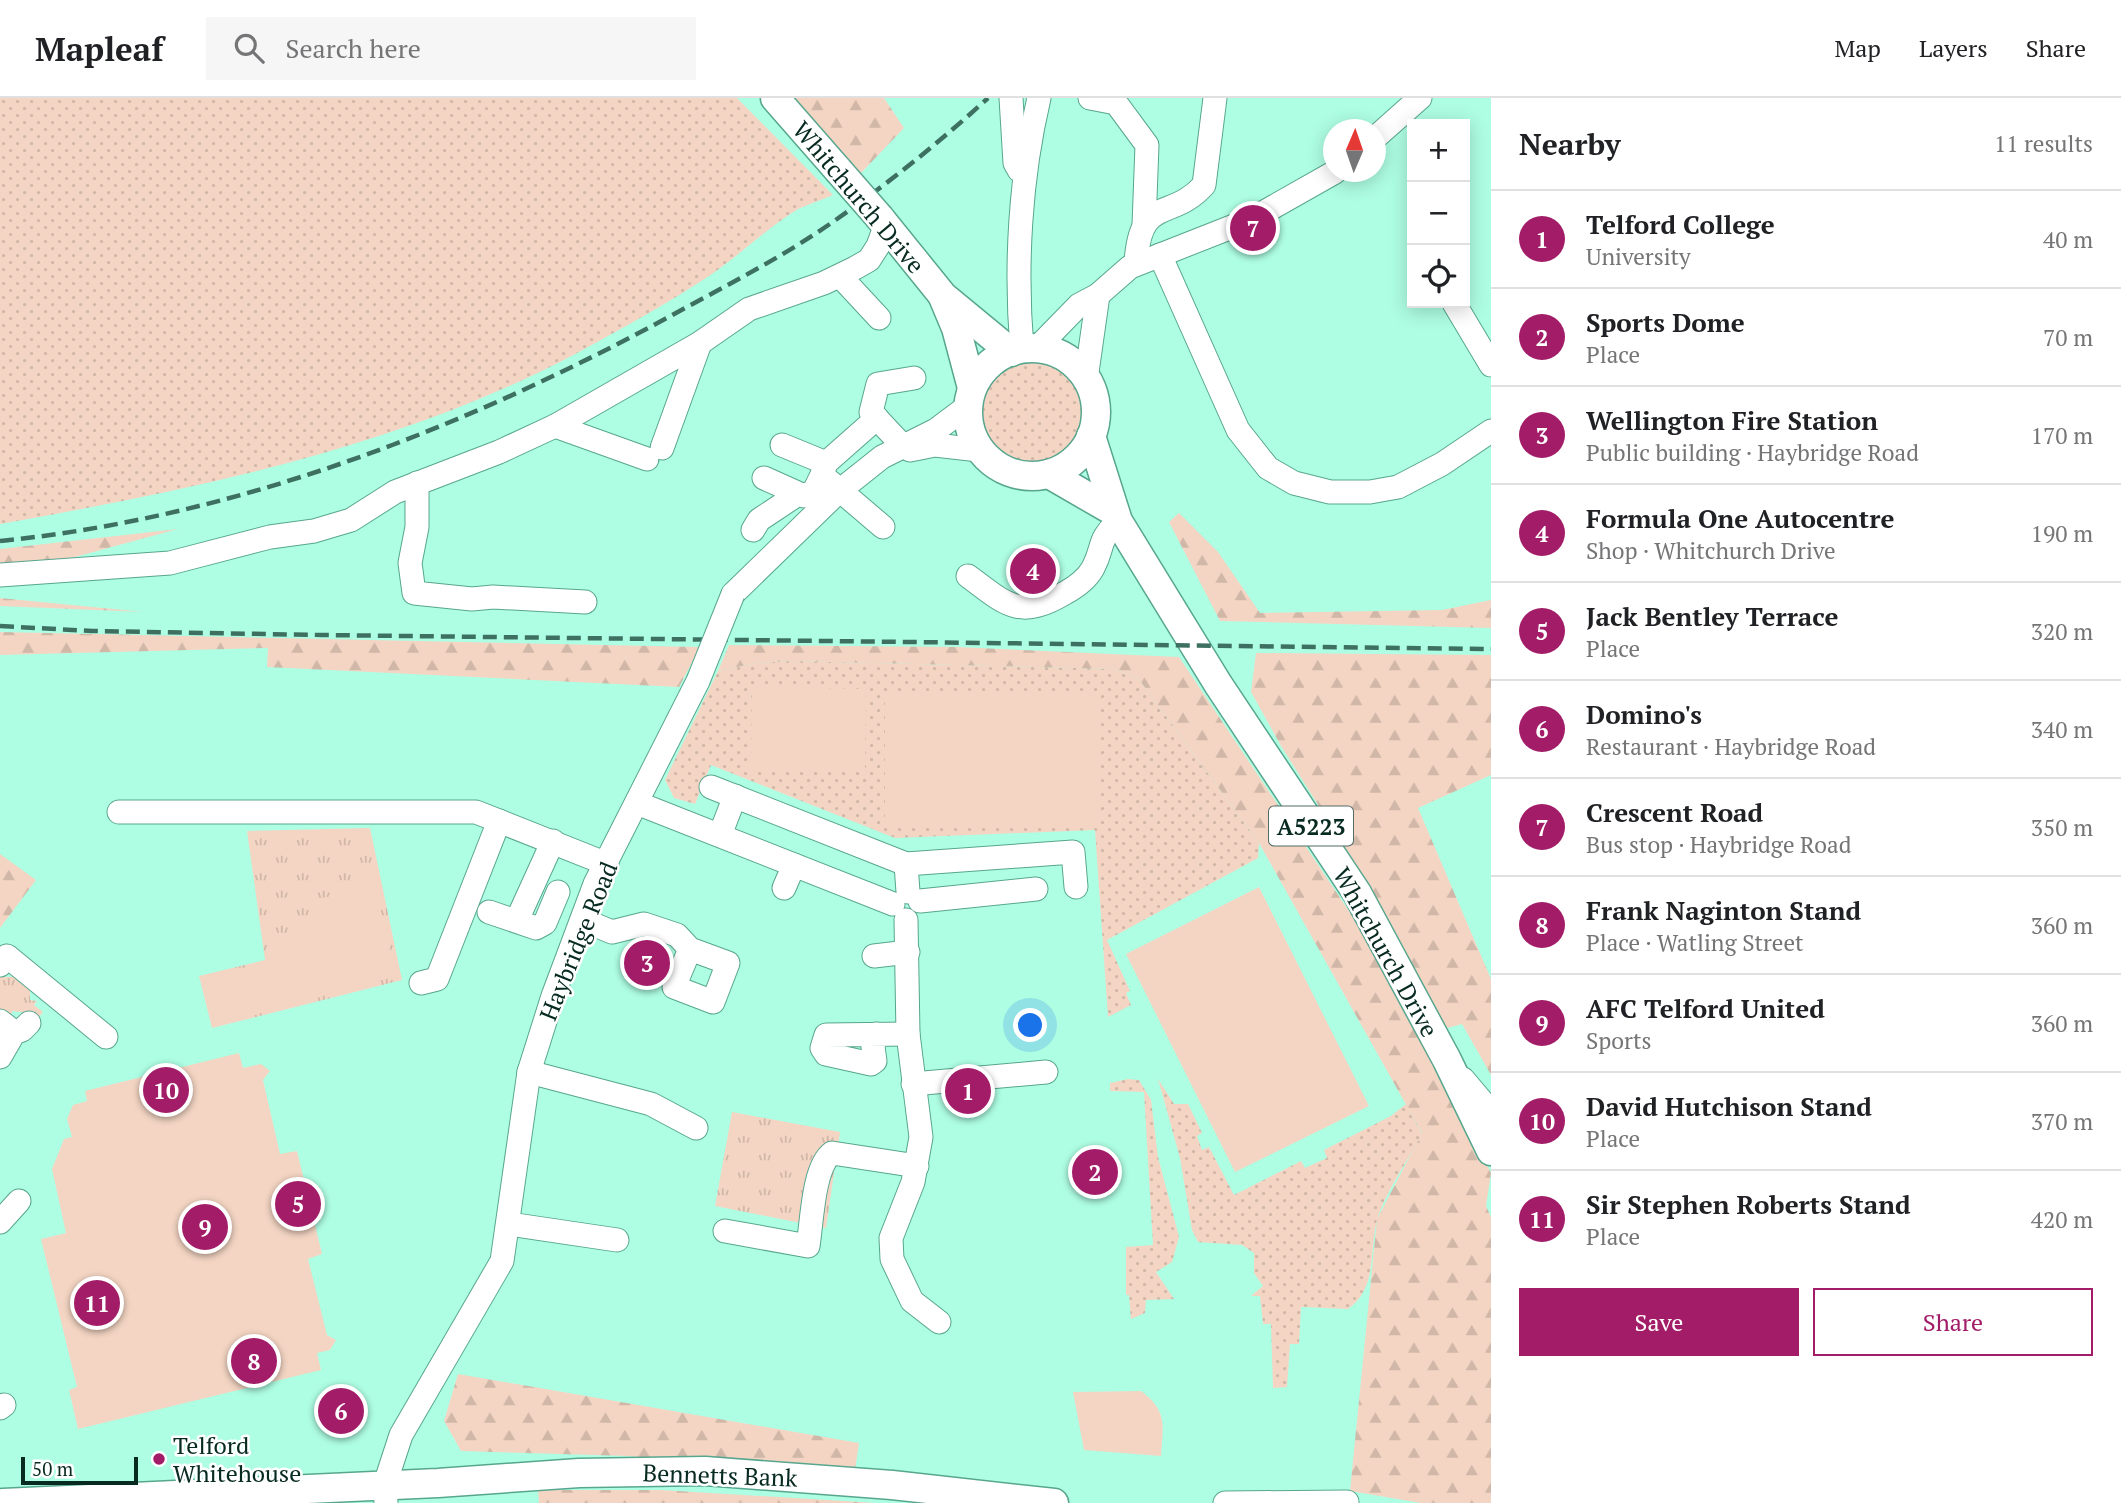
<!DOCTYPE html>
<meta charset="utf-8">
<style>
:root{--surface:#fff;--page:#f6f6f6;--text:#202124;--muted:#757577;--line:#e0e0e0;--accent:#a21c68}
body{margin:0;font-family:"PT Serif",serif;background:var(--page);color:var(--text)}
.controls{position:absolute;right:21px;top:21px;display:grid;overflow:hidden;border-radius:0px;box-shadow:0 4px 18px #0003}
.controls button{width:63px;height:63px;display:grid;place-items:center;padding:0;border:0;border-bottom:2px solid var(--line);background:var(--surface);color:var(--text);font:35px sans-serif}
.compass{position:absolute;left:1323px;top:21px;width:63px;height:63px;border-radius:50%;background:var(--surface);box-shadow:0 4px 18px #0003;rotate:2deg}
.scale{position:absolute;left:21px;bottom:18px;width:117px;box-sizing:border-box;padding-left:7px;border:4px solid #072a21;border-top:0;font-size:19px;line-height:24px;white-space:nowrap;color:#072a21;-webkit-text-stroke:5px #fff;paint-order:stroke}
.you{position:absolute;left:1031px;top:928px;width:24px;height:24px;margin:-18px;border:5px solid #fff;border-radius:50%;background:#1a73e8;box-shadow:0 0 0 10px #1a73e833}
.badge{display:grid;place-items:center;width:46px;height:46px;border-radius:50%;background:var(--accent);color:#fff;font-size:23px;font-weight:700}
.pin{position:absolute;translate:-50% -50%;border:4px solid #fff;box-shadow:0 2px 7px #0006}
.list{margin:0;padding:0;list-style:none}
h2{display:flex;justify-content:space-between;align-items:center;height:91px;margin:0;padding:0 28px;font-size:30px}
h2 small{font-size:23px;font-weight:400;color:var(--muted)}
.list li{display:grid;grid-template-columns:46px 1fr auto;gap:21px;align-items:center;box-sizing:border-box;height:98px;padding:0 28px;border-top:2px solid var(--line)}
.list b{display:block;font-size:26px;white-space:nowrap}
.list p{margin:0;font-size:23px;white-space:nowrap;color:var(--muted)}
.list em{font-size:23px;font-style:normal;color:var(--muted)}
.actions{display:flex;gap:14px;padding:21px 28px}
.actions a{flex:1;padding:16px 0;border:2px solid var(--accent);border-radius:0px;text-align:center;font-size:24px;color:var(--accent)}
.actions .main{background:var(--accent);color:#fff}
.icon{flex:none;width:38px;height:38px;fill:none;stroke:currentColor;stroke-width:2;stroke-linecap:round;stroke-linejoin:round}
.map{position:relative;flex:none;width:1491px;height:1405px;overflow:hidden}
header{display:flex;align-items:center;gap:42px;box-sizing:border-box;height:98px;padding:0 35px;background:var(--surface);border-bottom:2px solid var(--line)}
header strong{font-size:33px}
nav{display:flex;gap:38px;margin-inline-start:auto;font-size:24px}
.search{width:490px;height:63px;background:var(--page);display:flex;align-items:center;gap:18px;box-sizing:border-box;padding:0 24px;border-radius:0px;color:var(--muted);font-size:26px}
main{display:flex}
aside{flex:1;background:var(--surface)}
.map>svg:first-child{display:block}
.grass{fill:url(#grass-dots)}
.forest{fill:url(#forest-firs)}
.park{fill:url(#park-tufts)}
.garden{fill:#f4d5c3}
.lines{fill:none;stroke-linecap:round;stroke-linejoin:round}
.minor-casing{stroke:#57a68e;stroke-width:25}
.major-casing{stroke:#57a68e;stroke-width:31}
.minor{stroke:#fff;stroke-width:23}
.major{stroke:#fff;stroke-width:28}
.rail{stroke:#3e7061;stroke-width:4.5;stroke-dasharray:14 7;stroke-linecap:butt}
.minor-bridge-casing{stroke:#57a68e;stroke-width:25;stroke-linecap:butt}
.major-bridge-casing{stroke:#57a68e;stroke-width:31;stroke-linecap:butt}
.minor-bridge{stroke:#fff;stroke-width:23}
.major-bridge{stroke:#fff;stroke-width:28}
.poi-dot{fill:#a21c68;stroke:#fff;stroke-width:2.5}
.labels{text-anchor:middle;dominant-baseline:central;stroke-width:5;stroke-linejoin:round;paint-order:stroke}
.shield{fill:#fff;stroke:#516a64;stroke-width:2}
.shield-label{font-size:23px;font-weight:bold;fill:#072a21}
.street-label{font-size:24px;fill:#072a21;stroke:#fff}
.poi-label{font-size:24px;fill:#072a21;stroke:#fff;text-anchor:start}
</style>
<header>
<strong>Mapleaf</strong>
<div class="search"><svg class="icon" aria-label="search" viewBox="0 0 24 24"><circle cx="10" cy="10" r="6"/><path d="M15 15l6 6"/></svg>Search here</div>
<nav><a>Map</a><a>Layers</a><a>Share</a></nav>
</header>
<main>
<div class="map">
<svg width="1491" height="1405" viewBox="0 0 1491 1405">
<defs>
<pattern id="grass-dots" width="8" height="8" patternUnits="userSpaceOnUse" patternTransform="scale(1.75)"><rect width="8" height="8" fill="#f4d5c3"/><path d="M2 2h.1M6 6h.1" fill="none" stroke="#d0b7a7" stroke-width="1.8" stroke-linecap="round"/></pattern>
<pattern id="forest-firs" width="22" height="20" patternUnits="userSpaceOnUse" patternTransform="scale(1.75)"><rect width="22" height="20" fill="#f4d5c3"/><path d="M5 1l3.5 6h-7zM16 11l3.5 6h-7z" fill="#d0b7a7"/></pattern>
<pattern id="park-tufts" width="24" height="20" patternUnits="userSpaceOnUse" patternTransform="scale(1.75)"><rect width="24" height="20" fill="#f4d5c3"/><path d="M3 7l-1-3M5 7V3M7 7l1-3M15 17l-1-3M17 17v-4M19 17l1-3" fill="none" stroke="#d0b7a7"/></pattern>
</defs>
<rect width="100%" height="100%" fill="#aefee4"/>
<g class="grass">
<path d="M0,0H737L833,97C822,102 809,106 798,111C767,130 740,157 709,178C667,206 621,231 577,255C399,350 196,391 0,426Z"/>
<circle cx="1032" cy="312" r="52"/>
<path d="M792,563L1114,571L1138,580L1259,745L1258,760L1107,842L1130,893L1126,895L1131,907L1108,919L1095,732L895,740L711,667L695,706L674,700L665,682L718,573L756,565Z"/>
<path d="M1128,981L1139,982L1151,1002L1158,1059L1179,1139L1172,1164L1156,1174L1174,1201L1146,1202L1145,1215L1131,1221L1129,1197H1126V1149L1153,1147L1144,994L1110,993V985Z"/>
<path d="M1158,981L1174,1006H1188L1202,1035L1197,1038L1202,1052L1209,1049L1234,1097L1301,1063L1305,1070L1327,1060L1324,1052L1391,1018L1406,1006L1422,1036C1409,1061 1385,1095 1377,1122C1369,1153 1378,1190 1348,1211L1301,1209L1299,1246H1290L1287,1289L1273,1290L1271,1226H1263L1260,1198H1251L1263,1188L1254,1175V1155L1242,1147L1198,1144L1192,1132L1180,1060Z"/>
</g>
<g class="forest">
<path d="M792,0H884L904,30L860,76Z"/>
<path d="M1179,415L1218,454L1260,515L1442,512L1491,502V530L1220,523L1169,424Z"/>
<path d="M178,431L75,459L0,469V451Z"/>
<path d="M0,500L144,514L0,508Z"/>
<path d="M0,534L700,549L679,589L267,569L268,550L0,557Z"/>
<path d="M729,547L957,549L1179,559L1363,834L1426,943L1491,1075L1486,1108L1491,1119V1405H1421L1350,1393L1377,1121L1422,1035L1259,745L1138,580L1114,571L792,563L756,565L718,573Z"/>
<path d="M1256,555L1491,557V677L1418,710L1491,881V977L1462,926L1447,930L1351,759L1281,648L1251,594Z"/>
<path d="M0,756L36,782L0,830Z"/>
<path d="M458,1276L859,1345L854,1379L628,1358L461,1353L444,1323Z"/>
<path d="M538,1392H661L877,1405H539Z"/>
</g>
<g class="park">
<path d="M370,730L402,882L212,930L199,878L265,862L247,733Z"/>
<path d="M12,871L30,891V902L37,903L34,907L43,914L34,925L22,920V914L12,913L11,921L0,912V879H12Z"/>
<path d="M732,1014L840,1034L826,1130L715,1108Z"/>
</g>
<g class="garden">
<path d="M752,589L866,591L865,673L751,671Z"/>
<path d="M1099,595L1100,726L885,727V596Z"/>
<path d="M374,787L397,878L215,926L204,883L275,865L269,841L314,829L308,804Z"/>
<path d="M1259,789L1369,1008L1235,1074L1126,856Z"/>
<path d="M239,955L243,970L261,966L270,973L263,982L280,1056L297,1053L322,1156L308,1161L327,1237L336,1242L330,1252L317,1255L321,1272L78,1331L69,1292L77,1289L41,1141L66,1135L52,1071L64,1041L72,1039L67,1021L73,1007L87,1003L85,993Z"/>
<path d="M1141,1293C1168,1313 1163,1327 1161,1358L1084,1352L1073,1294Z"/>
</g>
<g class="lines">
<g class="minor-casing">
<g id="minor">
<path d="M1011,0L1015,65L1019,72"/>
<path d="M1090,0L1116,5L1147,47L1144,127"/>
<path d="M1376,39L1420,0"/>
<path d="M1160,157L1238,332L1268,370L1294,385L1330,394H1370L1398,389L1442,366L1491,333"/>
<path d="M1136,165C1140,96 1171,124 1204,87L1215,0"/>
<path d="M840,178L879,220"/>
<path d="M1454,205L1491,267"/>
<path d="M1037,250L1079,207L1098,197L1130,169L1252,121L1335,74"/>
<path d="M1022,251C1015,169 1020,80 1039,0"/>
<path d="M1086,281L1098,197"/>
<path d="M877,320L826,365L822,377L883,429"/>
<path d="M555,328L647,361"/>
<path d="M782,347L826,365"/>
<path d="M902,347L871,314L878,286L914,280"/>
<path d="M662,350L700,245"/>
<path d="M910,352L935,347L979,352"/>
<path d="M764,380L804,398L814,393L822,377"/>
<path d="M417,385V429L410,465L414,495L472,501L493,499L585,504"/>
<path d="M753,432L759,422L798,396"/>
<path d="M0,477L170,465L270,439L314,433L351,422L395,394L499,354L555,328L700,245L749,211L824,185L855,170L869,162L878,148L886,126"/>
<path d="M968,478C1007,507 1019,522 1065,495C1076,489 1087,481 1093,470C1105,447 1096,445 1118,423"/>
<path d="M733,496L838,394L882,359L936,332L968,308"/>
<path d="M711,689L906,766"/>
<path d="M637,705L893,806"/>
<path d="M119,714H476L607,766"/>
<path d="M720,737L735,698"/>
<path d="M784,790L794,767"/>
<path d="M908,794L906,766L1073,754L1076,789"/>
<path d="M920,803L1036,791"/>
<path d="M489,814L536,830L545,825L558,794"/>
<path d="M517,822L553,743"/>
<path d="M583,822L612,834L644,826L677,837L690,851L728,865L713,904L674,889L690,851"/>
<path d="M906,822L908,936L921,1039L913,1084L891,1140L892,1161L912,1203L939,1224"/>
<path d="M874,858L908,854"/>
<path d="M0,867L7,858L106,939"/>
<path d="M421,885L437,881L499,723"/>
<path d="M0,923L9,930L11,940L0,959"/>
<path d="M11,936L22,932L29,925"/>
<path d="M876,936L873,949L875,963L871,966L826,956L822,950L826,937L908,936"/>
<path d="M529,974L651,1006L696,1030"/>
<path d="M1463,981L1491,1014"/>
<path d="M913,986L1046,974"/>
<path d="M0,1124L19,1103"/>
<path d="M509,1126L617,1142"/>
<path d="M725,1133L808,1148C812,1124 813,1069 832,1055L917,1068"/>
<path d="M0,1310L4,1307"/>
<path d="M386,1405L385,1386L401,1337L502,1163L529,974L553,898L595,786L698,583"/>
<path d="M1225,1405L1347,1404"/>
</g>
</g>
<g class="major-casing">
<g id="major">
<path d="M775,0L838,72"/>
<path d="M880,120L943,198L1011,254"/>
<path d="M943,199L956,230L972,290"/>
<circle cx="1032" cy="314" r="64"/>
<path d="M1091,338L1118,423L1218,586L1357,795L1447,962L1491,1053"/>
<path d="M1049,376L1113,413"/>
<path d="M3,1405L438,1385L579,1375L705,1373L892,1387L1054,1405"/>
</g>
</g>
<use href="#minor" class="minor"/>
<use href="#major" class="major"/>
<g class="rail">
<path d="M0,443C241,419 475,326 685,210C737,182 789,155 837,121C890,84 941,43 988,0"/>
<path d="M0,528L92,533L322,537L1491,551"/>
</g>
<g class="minor-bridge-casing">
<path id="minor-bridge" d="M698,583L733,496"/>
</g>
<g class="major-bridge-casing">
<path id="major-bridge" d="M838,72L880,120"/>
</g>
<use href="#minor-bridge" class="minor-bridge"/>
<use href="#major-bridge" class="major-bridge"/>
</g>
<circle class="poi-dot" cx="159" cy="1361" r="7"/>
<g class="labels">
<rect class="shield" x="1269" y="708.5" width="84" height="39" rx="5"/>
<g class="shield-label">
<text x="1311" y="728">A5223</text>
</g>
<g class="street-label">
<text transform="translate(859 99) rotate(50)">Whitchurch Drive</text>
<text transform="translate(578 843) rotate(-68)">Haybridge Road</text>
<text transform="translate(1386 854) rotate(61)">Whitchurch Drive</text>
<text transform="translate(720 1377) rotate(2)">Bennetts Bank</text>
</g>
<g class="poi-label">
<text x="173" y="1347">Telford<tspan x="173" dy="28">Whitehouse</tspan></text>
</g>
</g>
</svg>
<div class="controls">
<button>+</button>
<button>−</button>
<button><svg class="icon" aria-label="locate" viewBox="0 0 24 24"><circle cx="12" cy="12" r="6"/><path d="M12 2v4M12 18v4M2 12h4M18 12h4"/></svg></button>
</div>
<svg class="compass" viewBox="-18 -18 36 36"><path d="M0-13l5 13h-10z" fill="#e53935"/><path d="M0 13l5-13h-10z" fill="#757577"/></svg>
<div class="scale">50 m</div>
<div class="you"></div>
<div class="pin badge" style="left:968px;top:993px">1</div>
<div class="pin badge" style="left:1095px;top:1074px">2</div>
<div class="pin badge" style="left:647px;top:865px">3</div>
<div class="pin badge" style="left:1033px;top:473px">4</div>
<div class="pin badge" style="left:298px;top:1106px">5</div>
<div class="pin badge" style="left:341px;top:1313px">6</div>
<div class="pin badge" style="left:1253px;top:130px">7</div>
<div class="pin badge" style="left:254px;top:1263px">8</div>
<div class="pin badge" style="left:205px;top:1129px">9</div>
<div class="pin badge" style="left:166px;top:992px">10</div>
<div class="pin badge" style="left:97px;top:1205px">11</div>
</div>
<aside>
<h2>Nearby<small>11 results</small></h2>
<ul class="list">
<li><span class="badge">1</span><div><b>Telford College</b><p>University</p></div><em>40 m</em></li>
<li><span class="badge">2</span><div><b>Sports Dome</b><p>Place</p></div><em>70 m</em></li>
<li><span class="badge">3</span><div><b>Wellington Fire Station</b><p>Public building · Haybridge Road</p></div><em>170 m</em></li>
<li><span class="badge">4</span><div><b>Formula One Autocentre</b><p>Shop · Whitchurch Drive</p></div><em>190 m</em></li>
<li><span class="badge">5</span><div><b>Jack Bentley Terrace</b><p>Place</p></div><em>320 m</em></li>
<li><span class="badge">6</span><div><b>Domino's</b><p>Restaurant · Haybridge Road</p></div><em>340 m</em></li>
<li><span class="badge">7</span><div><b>Crescent Road</b><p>Bus stop · Haybridge Road</p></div><em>350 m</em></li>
<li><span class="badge">8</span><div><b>Frank Naginton Stand</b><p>Place · Watling Street</p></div><em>360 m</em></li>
<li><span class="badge">9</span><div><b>AFC Telford United</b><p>Sports</p></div><em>360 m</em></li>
<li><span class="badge">10</span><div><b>David Hutchison Stand</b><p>Place</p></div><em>370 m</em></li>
<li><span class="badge">11</span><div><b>Sir Stephen Roberts Stand</b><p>Place</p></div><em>420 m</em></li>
</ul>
<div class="actions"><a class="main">Save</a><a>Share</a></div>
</aside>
</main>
